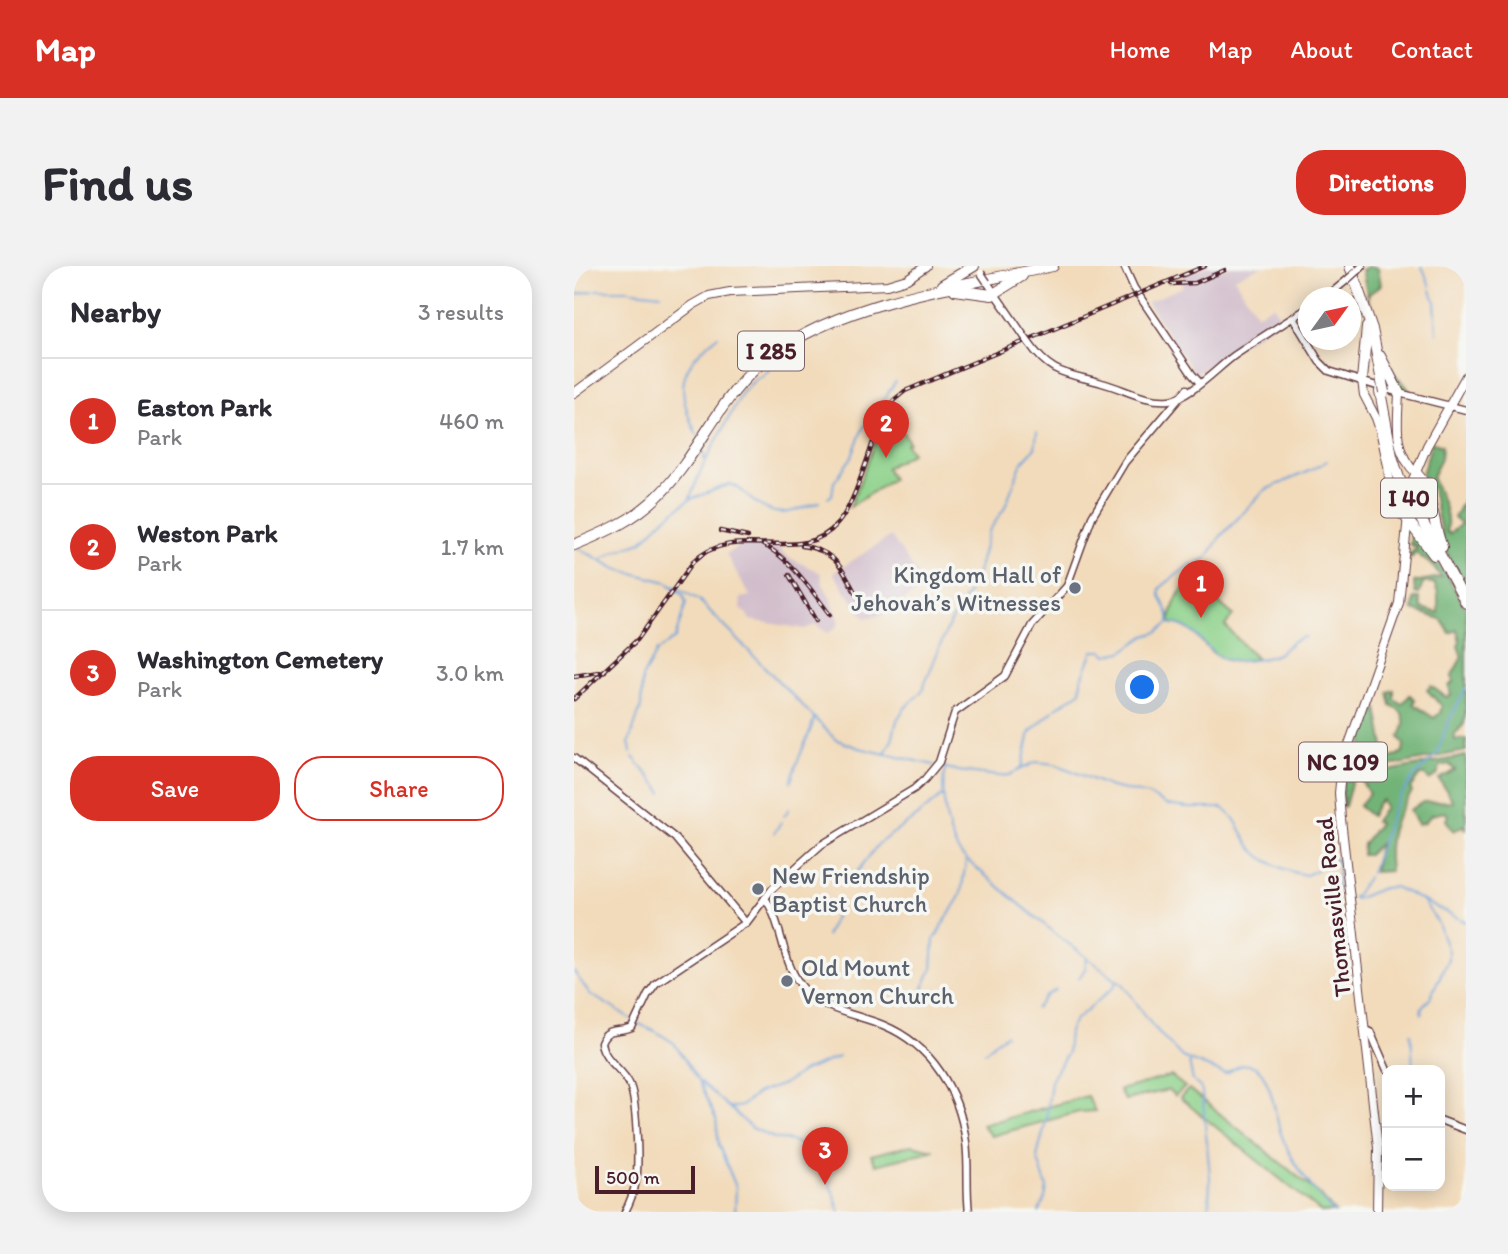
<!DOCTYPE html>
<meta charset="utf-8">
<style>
:root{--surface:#fff;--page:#f2f2f3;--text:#2b2b33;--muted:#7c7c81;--line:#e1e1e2;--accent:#d93025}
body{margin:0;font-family:Itim,sans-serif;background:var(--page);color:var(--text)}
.controls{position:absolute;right:21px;bottom:21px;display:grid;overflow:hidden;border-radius:14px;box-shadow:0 4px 18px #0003}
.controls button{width:63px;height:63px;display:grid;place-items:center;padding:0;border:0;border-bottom:2px solid var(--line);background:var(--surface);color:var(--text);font:35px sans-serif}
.compass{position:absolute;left:724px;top:21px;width:63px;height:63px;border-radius:50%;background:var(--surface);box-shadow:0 4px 18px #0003;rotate:57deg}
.scale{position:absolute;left:21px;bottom:18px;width:100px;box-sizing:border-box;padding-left:7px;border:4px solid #4a1f2b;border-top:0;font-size:19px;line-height:24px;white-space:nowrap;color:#4a1f2b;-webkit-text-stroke:5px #f6f6f2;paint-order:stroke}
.you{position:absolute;left:569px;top:422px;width:24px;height:24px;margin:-18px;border:5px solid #fff;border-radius:50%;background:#1a73e8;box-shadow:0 0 0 10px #1a73e833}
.badge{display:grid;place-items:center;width:46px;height:46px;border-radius:50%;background:var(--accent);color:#fff;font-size:23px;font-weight:700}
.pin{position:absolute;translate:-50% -58px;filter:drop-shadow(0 2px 4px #0008)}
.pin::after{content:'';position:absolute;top:37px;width:24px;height:21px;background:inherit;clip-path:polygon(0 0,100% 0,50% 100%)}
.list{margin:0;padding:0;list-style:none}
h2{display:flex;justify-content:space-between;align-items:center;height:91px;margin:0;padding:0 28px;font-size:30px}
h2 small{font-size:23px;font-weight:400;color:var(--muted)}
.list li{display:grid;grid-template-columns:46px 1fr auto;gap:21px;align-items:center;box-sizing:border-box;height:126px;padding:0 28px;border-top:2px solid var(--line)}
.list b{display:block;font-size:26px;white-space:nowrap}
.list p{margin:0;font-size:23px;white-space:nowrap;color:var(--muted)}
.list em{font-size:23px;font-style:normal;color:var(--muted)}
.actions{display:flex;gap:14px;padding:21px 28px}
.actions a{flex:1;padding:16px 0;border:2px solid var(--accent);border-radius:28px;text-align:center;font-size:24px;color:var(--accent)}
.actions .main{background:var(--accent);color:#fff}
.map{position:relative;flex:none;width:892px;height:946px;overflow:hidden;border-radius:28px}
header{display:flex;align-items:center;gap:42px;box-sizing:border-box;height:98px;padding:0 35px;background:var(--accent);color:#fff}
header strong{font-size:33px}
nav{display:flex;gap:38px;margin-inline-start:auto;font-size:24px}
.intro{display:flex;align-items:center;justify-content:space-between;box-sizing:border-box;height:168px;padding:0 42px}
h1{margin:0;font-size:49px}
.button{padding:18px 32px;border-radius:28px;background:var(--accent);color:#fff;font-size:24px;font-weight:700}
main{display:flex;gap:42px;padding:0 42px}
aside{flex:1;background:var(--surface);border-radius:28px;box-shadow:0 4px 18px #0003}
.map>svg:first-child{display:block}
.industrial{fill:#d1bdcb}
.green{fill:#8ed28b;stroke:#6c785b;stroke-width:2}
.forest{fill:#72b477;stroke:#5e6a51;stroke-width:2}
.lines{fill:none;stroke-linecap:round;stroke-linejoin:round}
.stream{stroke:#6ca1d9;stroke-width:2}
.secondary-casing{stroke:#633b41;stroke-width:9}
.primary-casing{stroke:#633b41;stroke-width:10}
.highway-casing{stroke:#633b41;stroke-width:12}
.secondary{stroke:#fff;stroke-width:6}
.primary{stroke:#fff;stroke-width:8}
.highway{stroke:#fff;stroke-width:10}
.rail-casing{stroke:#4a1f2b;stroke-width:4.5}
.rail{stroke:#f6f6f2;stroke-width:2;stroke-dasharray:5;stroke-linecap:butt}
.secondary-bridge-casing{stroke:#633b41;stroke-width:9;stroke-linecap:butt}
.primary-bridge-casing{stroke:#633b41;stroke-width:10;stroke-linecap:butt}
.highway-bridge-casing{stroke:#633b41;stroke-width:12;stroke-linecap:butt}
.secondary-bridge{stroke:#fff;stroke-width:6}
.primary-bridge{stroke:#fff;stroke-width:8}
.highway-bridge{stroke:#fff;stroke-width:10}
.worship-dot{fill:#6b7280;stroke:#f6f6f2;stroke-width:2.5}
.labels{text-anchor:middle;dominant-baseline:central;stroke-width:7;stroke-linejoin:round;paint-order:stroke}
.shield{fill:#f6f6f2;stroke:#7e6067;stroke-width:2}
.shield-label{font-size:23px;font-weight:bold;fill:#4a1f2b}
.worship-label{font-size:24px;fill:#5b616d;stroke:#f6f6f2;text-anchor:start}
.street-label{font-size:24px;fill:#4a1f2b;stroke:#f6f6f2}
</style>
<header>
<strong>Map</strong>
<nav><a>Home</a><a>Map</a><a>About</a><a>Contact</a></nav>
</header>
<div class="intro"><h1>Find us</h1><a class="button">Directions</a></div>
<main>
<aside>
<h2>Nearby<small>3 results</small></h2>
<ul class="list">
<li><span class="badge">1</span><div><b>Easton Park</b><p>Park</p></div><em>460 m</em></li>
<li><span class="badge">2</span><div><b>Weston Park</b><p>Park</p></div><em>1.7 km</em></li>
<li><span class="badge">3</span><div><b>Washington Cemetery</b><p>Park</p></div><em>3.0 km</em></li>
</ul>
<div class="actions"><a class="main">Save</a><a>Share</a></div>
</aside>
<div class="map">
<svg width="892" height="946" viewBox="0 0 892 946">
<rect width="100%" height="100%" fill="#f6f6f2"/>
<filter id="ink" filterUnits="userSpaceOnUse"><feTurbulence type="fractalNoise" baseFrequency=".0143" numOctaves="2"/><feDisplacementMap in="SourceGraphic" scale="14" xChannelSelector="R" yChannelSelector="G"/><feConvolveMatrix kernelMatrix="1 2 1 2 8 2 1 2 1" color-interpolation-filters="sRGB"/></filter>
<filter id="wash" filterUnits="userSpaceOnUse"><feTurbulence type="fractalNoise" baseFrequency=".00686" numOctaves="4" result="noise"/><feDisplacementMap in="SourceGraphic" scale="28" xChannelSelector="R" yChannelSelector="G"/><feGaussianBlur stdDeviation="1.57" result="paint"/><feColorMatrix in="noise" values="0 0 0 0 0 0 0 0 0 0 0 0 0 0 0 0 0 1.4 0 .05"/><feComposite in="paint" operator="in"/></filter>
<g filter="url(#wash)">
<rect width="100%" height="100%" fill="#f2dbbb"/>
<g class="industrial">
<path d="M633,0H645L647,4L656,0H688L660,12L683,48L699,39L708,53L621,108L573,36L609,21L608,10Z"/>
<path d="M317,270L351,320L308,349L291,352L259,307Z"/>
<path d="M169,278L202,279L212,290L247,307L248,316L258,335L265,357L261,363L254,367L241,359L231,363L176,354L172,347L167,343L166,332L176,330L152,288Z"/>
</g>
<g class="green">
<path d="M314,143L335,176L332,178L338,187L312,202L318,213L276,241Z"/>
<path d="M627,309L644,336L659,349L651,360L683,393C674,393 665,397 655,395C629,389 626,359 595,357C601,331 604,324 627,309Z"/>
<path d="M597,810L611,821L601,830L594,824L551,834L545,824Z"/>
<path d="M615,823L744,927L761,946H747L606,832Z"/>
<path d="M513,830L521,845L505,846L417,870L408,859Z"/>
<path d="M338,879L360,884L302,899L297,889Z"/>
</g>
<g class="forest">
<path d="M795,0L804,2L807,19L795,28L794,33C803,57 806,85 820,107C826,115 831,115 837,128L826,124L806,84L788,4Z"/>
<path d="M858,176L868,180L867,192L858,211C865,226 877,249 872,265L875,268L887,258L880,252L892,228V324L870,281L858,223L848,208Z"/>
<path d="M838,262L872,308L892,343V440L890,458L881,468V474L892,473V485L769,509L770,505L780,504C793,485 785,458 803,442L812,492L816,493L829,486L830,478L825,471C833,458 833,446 817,439L814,426L820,424V433L828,438L836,429L841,434L839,438L860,452L866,447L868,440L853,424L857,420L872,431L877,429L875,420L879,416L878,409L888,391L884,380L886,375L883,364L876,367L867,353L839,344L840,332H845L847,342L864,347V327L860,317H849L845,328L841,327L840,316L867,311L860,301L842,287L837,292L833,290L843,282L842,280L836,279Z"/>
<path d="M892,490V564L890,559L880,565L872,554L874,549L871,546L857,549L851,556L844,558L836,544L849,536L879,535L865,513L881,504L875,498L866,500L863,509L855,514L851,509H846L836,522L838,526C818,555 812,570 816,605L800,606L805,578L794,589H788L789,578L805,557L801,555L811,542L808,534L803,538L797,550L785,540L795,528L786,512L778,514L771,540L769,541L768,514Z"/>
</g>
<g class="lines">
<g class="stream">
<path d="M848,0L856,20"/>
<path d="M22,24H57"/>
<path d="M857,24L861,36L863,67"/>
<path d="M60,25L87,28"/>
<path d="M0,29L19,25"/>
<path d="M123,169C101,125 103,100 144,70"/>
<path d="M128,180L131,195"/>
<path d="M254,232L258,229L260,216L277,192L289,162L308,137L321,116"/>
<path d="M117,233L156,218C165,220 171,228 178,234C206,256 217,245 246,236"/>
<path d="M4,282L43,303L93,316L125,334L261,473L285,482L360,499"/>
<path d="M28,293L39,286L67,276L89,254L115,234L128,202L168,127L182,113L189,110L210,86"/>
<path d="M595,357C598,342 583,336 586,322L614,300L632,293L646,271L691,224L735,205L753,195"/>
<path d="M482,442L506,426L507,415L519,385H529L533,389L548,386L571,370L584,366L595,357C628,359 631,393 660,395C671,396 693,393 703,388C713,382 719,372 731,371"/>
<path d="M57,486L55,476L67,441L68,412L83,385L101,372L112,337L109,329L95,318"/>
<path d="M311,487L318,474L323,454L330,443L348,425L373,363L402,313L415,265L430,243L448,196L461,182L463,166"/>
<path d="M59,491L82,518"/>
<path d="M366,500L384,505L425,510L435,509L462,496L481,498L537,521L575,529L593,539L614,542H648C662,550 666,564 674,577C684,594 713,606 732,609L741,605L756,592L762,593L765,600L763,621L772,630"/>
<path d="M448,502L456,466L479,445"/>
<path d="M371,503C366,526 373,572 388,590L483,669L550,719L578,759L608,791L651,808C661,803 669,794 681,801C697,809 701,848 706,865C716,895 738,923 759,946"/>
<path d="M217,516C222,493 234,475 240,453"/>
<path d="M84,519L88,527"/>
<path d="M210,550L215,543"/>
<path d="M337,555L369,529"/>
<path d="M200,567L207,556"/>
<path d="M292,594L305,577L335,556"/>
<path d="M797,607L820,540L840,510L862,490L874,457L892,422"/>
<path d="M277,615L291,595"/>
<path d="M387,627L392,595"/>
<path d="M778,631L781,633L809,622L821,621L892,656"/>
<path d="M780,631L794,611"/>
<path d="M384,634L386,629"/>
<path d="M848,634L864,657L874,685V693L856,732L847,742L848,748"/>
<path d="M252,670L268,636"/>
<path d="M361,672L383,635"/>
<path d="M0,706L16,728L59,754"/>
<path d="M505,712L511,703L513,692"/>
<path d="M348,724L358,703L360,674"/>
<path d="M462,743L472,730L482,724"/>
<path d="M63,757L81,765L100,777L124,815L142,853L145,880L162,921L161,946"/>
<path d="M837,767L839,804"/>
<path d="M411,786L421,776L432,769"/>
<path d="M493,787L495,765L501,754L540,721L543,714"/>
<path d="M615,796L619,815"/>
<path d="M126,816L178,862L200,872L218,875L245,888L266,946"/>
<path d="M621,817L626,821L628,826L636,910L635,946"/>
<path d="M156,842L167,840L184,827L212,817L228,806L264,791"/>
<path d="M465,946L471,932L473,921L463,891L472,855L477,815L492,789"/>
</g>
</g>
</g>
<g filter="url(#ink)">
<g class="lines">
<g class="secondary-casing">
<g id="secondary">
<path d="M550,0L560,22L618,108L625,116"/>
<path d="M783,5L788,0"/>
<path d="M413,16L450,70"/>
<path d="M751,32L773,14"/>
<path d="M719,52L745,95L755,105L825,127L892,144"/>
<path d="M455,77C477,109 493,107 528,117C551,123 570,136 595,134C615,133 644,101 661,89C685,73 710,57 734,42"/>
<path d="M0,492L101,572L172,657"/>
<path d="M191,632C210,660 207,699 231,724C253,746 282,748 309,759C358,779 385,825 392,876C395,899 392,923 395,946"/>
<path d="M791,763L796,765L813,804"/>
<path d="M866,854L892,864"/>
<path d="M51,946C56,936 60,926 62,915C65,898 63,832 55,817C48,803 30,794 27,777C33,761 45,768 58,762L74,728L82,717L173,656L198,623L247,579L340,523L351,513L365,496L381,446L431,410L458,359L493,320L518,251L551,196L613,123"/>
</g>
</g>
<g class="primary-casing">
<g id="primary">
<path d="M788,114L790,129L802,152L806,164L814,200L817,235L823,245L833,253"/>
<path d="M0,127L119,39L135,30L156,26L313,19L333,13L352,0"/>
<path d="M825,127C824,157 818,185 843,208"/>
<path d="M837,218L853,180L892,110"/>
<path d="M803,946L804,882L767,553L765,527L768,498L825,337L835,241"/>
</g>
</g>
<g class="highway-casing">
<g id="highway">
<path d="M776,0L798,63L808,116"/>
<path d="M368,19L400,0"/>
<path d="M381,24L418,29L448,10"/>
<path d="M806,90L825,127"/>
<path d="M788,114L793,61"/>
<path d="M806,125L818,190L825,212L892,337"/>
<path d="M843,208C860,226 858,258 868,281"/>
<path d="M833,253L860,289"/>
<path d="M0,279C32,266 62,253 86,228C124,189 143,137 183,101C254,36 387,20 479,0"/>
</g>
</g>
<use href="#secondary" class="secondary"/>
<use href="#primary" class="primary"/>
<use href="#highway" class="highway"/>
<g class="rail-casing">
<g id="rail">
<path d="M597,18L621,17L651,4"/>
<path d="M146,265L174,271"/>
<path d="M189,279C214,290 240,327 256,349"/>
<path d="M228,280C268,285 269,310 289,339"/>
<path d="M215,309L242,355"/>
<path d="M0,410L31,405"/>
<path d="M0,433L64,373L119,296C161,254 227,302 264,257C283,235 297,176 310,147L320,134L331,125L631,0"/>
</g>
</g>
<use href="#rail" class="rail"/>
<g class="secondary-bridge-casing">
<g id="secondary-bridge">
<path d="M407,7L413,16"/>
<path d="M773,14L783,5"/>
<path d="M450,70L455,77"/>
</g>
</g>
<g class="primary-bridge-casing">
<path id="primary-bridge" d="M835,241L839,221"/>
</g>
<g class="highway-bridge-casing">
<path id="highway-bridge" d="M808,116L810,126"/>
</g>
<use href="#secondary-bridge" class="secondary-bridge"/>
<use href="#primary-bridge" class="primary-bridge"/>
<use href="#highway-bridge" class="highway-bridge"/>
</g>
</g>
<g class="worship-dot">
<circle cx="501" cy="322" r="7"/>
<circle cx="184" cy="623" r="7"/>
<circle cx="213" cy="715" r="7"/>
</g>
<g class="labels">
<g class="shield">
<rect x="164" y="65.5" width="66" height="39" rx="5"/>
<rect x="807" y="212.5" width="56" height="39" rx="5"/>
<rect x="725" y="476.5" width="88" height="39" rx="5"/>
</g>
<g class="shield-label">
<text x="197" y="85">I 285</text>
<text x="835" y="232">I 40</text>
<text x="769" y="496">NC 109</text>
</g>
<g class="worship-label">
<text x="487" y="308" text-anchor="end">Kingdom Hall of<tspan x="487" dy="28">Jehovah’s Witnesses</tspan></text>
<text x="198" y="609">New Friendship<tspan x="198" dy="28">Baptist Church</tspan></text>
<text x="227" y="701">Old Mount<tspan x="227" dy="28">Vernon Church</tspan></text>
</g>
<g class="street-label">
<text transform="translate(759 641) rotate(-96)">Thomasville Road</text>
</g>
</g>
</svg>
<div class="controls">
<button>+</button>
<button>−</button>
</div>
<svg class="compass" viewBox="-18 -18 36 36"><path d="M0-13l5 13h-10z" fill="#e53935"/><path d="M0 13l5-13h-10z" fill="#7c7c81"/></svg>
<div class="scale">500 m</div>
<div class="you"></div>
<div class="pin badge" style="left:627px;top:352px">1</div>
<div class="pin badge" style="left:312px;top:192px">2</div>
<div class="pin badge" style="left:251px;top:919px">3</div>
</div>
</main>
